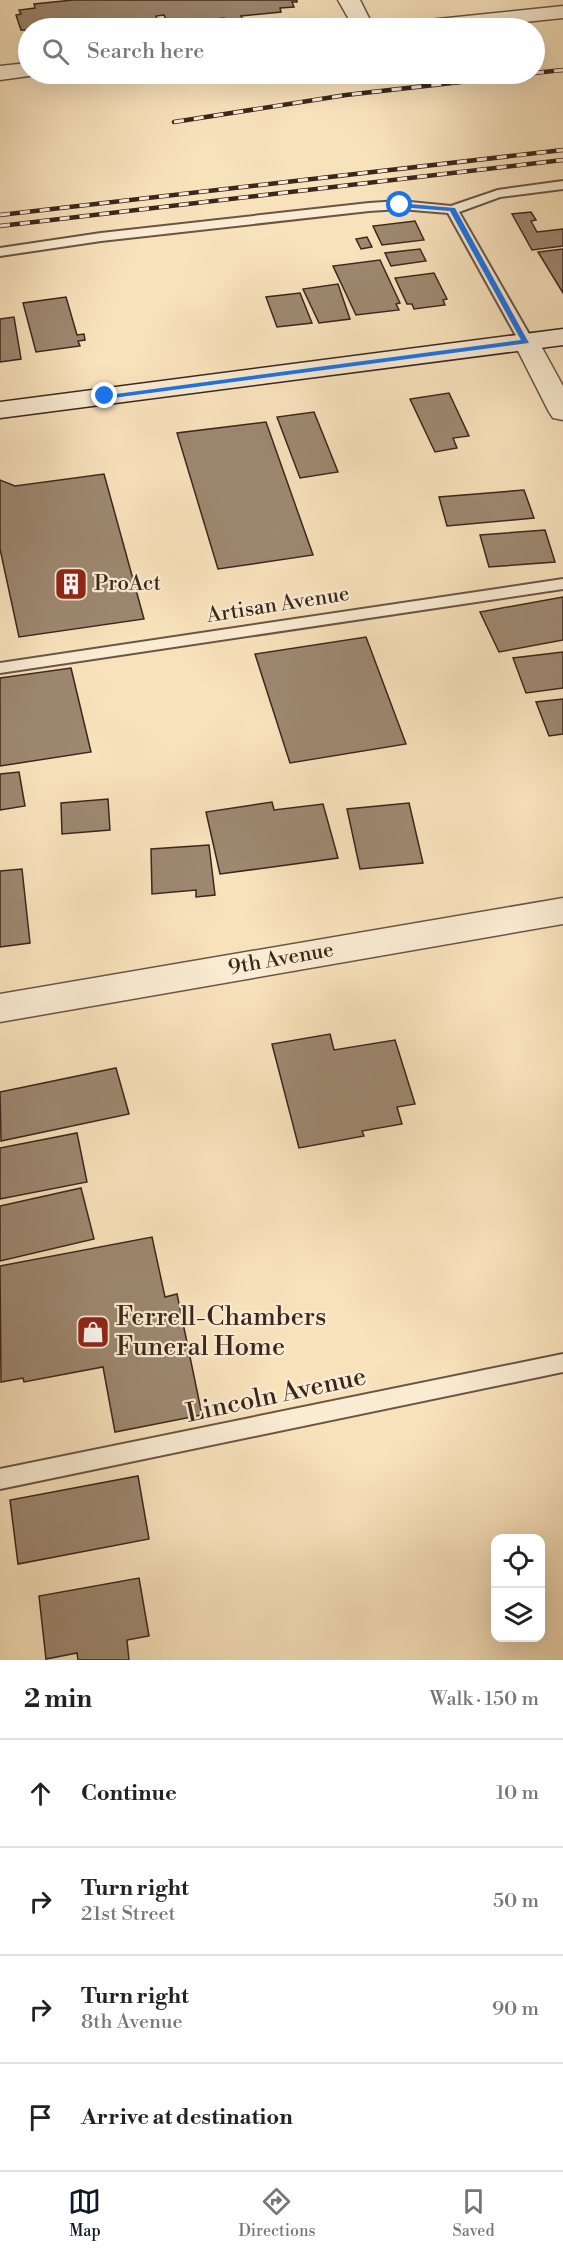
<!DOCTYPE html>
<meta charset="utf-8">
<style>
:root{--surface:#fff;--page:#f2f2f2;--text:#222;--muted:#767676;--line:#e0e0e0;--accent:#111827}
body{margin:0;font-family:"Libre Bodoni",serif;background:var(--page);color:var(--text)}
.controls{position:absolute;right:18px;bottom:18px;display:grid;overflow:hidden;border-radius:12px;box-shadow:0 6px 24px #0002}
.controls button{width:54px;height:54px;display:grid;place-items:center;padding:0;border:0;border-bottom:2px solid var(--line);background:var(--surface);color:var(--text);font:30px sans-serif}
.stop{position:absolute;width:18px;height:18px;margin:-14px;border:4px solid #1a73e8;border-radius:50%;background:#fff}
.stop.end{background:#1a73e8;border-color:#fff;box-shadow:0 2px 6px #0008}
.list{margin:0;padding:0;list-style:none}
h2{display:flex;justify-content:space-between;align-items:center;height:78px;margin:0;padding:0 24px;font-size:26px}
h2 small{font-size:20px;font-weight:400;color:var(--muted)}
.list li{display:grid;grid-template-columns:39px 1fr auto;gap:18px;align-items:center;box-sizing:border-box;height:108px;padding:0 24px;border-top:2px solid var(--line)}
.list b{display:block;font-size:22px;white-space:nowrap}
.list p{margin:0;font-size:20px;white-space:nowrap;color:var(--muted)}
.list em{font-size:20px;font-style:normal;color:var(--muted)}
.icon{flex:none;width:33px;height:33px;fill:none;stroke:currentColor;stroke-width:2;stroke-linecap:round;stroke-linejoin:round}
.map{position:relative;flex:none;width:563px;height:1660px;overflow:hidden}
.search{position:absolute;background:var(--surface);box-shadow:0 6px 24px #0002;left:18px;right:18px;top:18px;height:66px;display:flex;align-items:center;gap:15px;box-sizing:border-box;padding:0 21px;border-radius:33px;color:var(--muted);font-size:22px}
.sheet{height:510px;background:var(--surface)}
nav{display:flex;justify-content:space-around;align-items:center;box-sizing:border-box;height:84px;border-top:2px solid var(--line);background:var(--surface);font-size:16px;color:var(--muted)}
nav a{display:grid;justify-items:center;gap:3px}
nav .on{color:var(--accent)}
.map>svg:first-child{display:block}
.building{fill:#9d8870;stroke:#3b261d;stroke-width:1.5}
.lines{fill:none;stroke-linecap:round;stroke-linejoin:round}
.service-casing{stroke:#6a5545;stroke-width:4}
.minor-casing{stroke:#6a5545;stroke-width:3}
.secondary-casing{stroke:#3b261d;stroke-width:3}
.service{fill:#faecd3;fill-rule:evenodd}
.minor{fill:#faecd3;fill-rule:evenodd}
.secondary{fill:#faecd3;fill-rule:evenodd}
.rail-casing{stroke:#3b261d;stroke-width:4.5}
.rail{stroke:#faecd3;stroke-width:3;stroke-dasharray:10;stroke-linecap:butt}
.route{fill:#1a73e8}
.labels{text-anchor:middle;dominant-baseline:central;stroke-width:4.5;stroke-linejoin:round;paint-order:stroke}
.poi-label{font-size:21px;fill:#3b261d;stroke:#faecd3;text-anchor:start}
.street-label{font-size:21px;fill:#3b261d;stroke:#faecd3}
.near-poi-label{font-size:26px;fill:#3b261d;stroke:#faecd3;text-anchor:start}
.near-street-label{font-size:26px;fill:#3b261d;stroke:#faecd3}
</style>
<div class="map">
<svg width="563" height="1660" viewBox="0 0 563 1660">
<rect width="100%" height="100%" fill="#f8e2bc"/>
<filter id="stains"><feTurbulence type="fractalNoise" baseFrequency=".00333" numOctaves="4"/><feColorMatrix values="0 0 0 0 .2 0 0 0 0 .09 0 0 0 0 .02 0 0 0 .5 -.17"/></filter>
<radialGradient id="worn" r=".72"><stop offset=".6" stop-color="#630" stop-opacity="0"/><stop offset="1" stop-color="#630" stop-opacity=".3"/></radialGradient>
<g class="building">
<path d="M73,0H297V2H292L294,7L280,8L281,12L241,16L243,20L225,22L224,18L183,22L181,19L166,20L164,15L156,16L158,21L143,23L144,26L28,28L27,35L25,30H21L16,15L21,14L19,10L35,8L34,4Z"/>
<path d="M531,212L536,220L531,221L537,232L563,229V246L532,250L512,214Z"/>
<path d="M415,221L424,240L382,245L373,226Z"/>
<path d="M367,237L372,247L361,249L356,239Z"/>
<path d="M420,249L426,261L391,266L385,253Z"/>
<path d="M563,249V293L538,252Z"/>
<path d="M380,260L400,303L396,304L399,310L356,315L333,266Z"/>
<path d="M434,273L447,299L443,300L445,305L414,309L412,304H407L395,278Z"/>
<path d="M338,284L350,319L319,323L303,289Z"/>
<path d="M300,293L312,323L277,327L266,297Z"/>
<path d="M66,297L77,335L84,334L85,340L78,341L80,346L36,352L23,303Z"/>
<path d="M14,317L21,359L0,362V319Z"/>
<path d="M449,393L469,436L453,438L457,448L435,452L410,399Z"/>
<path d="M314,412L338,472L300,478L277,417Z"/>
<path d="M266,422L313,555L218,569L177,433Z"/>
<path d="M104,474L144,619L19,637L0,549V480L15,486Z"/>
<path d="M524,490L534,518L447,526L439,497Z"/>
<path d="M545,530L555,562L489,567L480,535Z"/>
<path d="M563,597V640L499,652L480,612Z"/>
<path d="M366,637L406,744L290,763L255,654Z"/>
<path d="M563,652V688L526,693L513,658Z"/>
<path d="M71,668L91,752L0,766V678Z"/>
<path d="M563,699V734L549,736L536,702Z"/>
<path d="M19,772L25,806L0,810V774Z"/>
<path d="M108,799L110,830L62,834L61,803Z"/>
<path d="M272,802L274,810L323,804L338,858L220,874L206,812Z"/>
<path d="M409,803L423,863L360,869L347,809Z"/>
<path d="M209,845L215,895L196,897V890L152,894L151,849Z"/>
<path d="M22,869L30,943L0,947V871Z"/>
<path d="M330,1034L334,1050L395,1040L415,1104L397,1107L402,1124L362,1131L364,1136L299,1148L272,1044Z"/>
<path d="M116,1068L129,1114L1,1141L0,1092Z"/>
<path d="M77,1133L87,1182L0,1199V1148Z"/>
<path d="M81,1188L94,1239L0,1261V1206Z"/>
<path d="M152,1237L165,1297L177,1294L202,1415L115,1432L103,1367L24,1382L23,1378L1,1382L0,1266Z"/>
<path d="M138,1476L149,1539L18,1564L10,1500Z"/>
<path d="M139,1578L149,1636L127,1640L129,1660H78L77,1653L46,1659L39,1596Z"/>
</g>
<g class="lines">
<g class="service-casing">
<g id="service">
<path d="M563,181V189L500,197L459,212L533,341L526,345L519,341L448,213L400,209L369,211L101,241L0,256V248L101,233L369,203L400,201L451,206L498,190Z"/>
<path d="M563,579V589L0,673V663Z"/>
<path d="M563,1354V1372L0,1489V1469Z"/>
</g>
</g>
<g class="minor-casing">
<g id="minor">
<path d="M338,0H360L374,28H354Z"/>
<path d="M563,6V18L466,28H398L401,23L409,22Z"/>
<path d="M28,63V74L36,75L0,80V66Z"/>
<path d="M526,333L535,335L563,386V420L553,418L549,412L513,341L517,335Z"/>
<path d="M563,898V924L0,1022V994Z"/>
</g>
</g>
<g class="secondary-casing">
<path id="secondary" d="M563,329V345L0,418V402Z"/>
</g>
<use href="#service" class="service"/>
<use href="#minor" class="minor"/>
<use href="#secondary" class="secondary"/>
<g class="rail-casing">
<g id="rail">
<path d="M534,73L563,70"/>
<path d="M174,122L346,95L531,74"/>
<path d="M0,215L563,150"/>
<path d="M0,226L563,160"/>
</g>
</g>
<use href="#rail" class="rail"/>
</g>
<path class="route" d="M398,203L455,208L529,343L105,399L101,396L521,340L450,211L400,207Z"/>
<defs>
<g id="building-square" transform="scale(1.725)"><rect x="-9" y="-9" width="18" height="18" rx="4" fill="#8f2418" stroke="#faecd3"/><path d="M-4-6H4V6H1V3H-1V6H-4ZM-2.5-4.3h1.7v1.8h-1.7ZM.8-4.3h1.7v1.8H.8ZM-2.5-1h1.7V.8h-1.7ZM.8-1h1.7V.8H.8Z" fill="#fff"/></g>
<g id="shop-square" transform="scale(1.725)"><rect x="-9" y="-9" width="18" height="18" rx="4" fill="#8f2418" stroke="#faecd3"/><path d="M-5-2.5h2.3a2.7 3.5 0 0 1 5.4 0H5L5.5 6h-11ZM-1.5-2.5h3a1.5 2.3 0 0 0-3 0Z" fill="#fff"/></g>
</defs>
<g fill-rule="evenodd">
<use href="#building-square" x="71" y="584"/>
<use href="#shop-square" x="93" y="1332"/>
</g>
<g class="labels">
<g class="poi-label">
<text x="94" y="584">ProAct</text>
</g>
<g class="street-label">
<text transform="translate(278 605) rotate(-9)">Artisan Avenue</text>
<text transform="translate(281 959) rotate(-10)">9th Avenue</text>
</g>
<g class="near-poi-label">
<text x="116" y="1317">Ferrell-Chambers<tspan x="116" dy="30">Funeral Home</tspan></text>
</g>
<g class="near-street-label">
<text transform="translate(276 1395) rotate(-12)">Lincoln Avenue</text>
</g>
</g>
<rect width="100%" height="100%" filter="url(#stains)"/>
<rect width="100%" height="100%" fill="url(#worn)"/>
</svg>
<div class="controls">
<button><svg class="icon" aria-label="locate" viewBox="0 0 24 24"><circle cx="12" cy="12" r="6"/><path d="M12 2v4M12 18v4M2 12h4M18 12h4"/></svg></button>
<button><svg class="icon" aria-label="layers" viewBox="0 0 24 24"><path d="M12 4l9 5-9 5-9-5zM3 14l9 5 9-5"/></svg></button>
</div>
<div class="stop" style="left:400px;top:205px"></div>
<div class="stop end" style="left:105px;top:396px"></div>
<div class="search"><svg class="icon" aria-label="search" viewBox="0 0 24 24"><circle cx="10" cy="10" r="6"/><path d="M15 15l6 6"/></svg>Search here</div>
</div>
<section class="sheet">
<h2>2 min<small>Walk · 150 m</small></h2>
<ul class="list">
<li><svg class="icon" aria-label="ahead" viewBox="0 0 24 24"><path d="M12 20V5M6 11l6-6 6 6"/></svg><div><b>Continue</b></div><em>10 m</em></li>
<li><svg class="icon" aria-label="right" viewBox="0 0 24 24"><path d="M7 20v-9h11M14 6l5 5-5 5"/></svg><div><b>Turn right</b><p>21st Street</p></div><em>50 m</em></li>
<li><svg class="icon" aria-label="right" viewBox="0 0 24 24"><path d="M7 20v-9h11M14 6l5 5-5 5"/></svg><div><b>Turn right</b><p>8th Avenue</p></div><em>90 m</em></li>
<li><svg class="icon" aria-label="arrive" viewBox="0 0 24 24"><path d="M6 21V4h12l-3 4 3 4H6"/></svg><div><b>Arrive at destination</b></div></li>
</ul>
</section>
<nav>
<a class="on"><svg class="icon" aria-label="map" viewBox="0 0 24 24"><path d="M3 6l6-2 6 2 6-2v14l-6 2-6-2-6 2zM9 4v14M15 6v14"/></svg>Map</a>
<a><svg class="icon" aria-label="directions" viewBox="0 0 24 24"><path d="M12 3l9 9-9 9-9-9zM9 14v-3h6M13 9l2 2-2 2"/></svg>Directions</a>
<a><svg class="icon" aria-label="saved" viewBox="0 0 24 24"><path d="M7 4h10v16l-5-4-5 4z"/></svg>Saved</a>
</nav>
